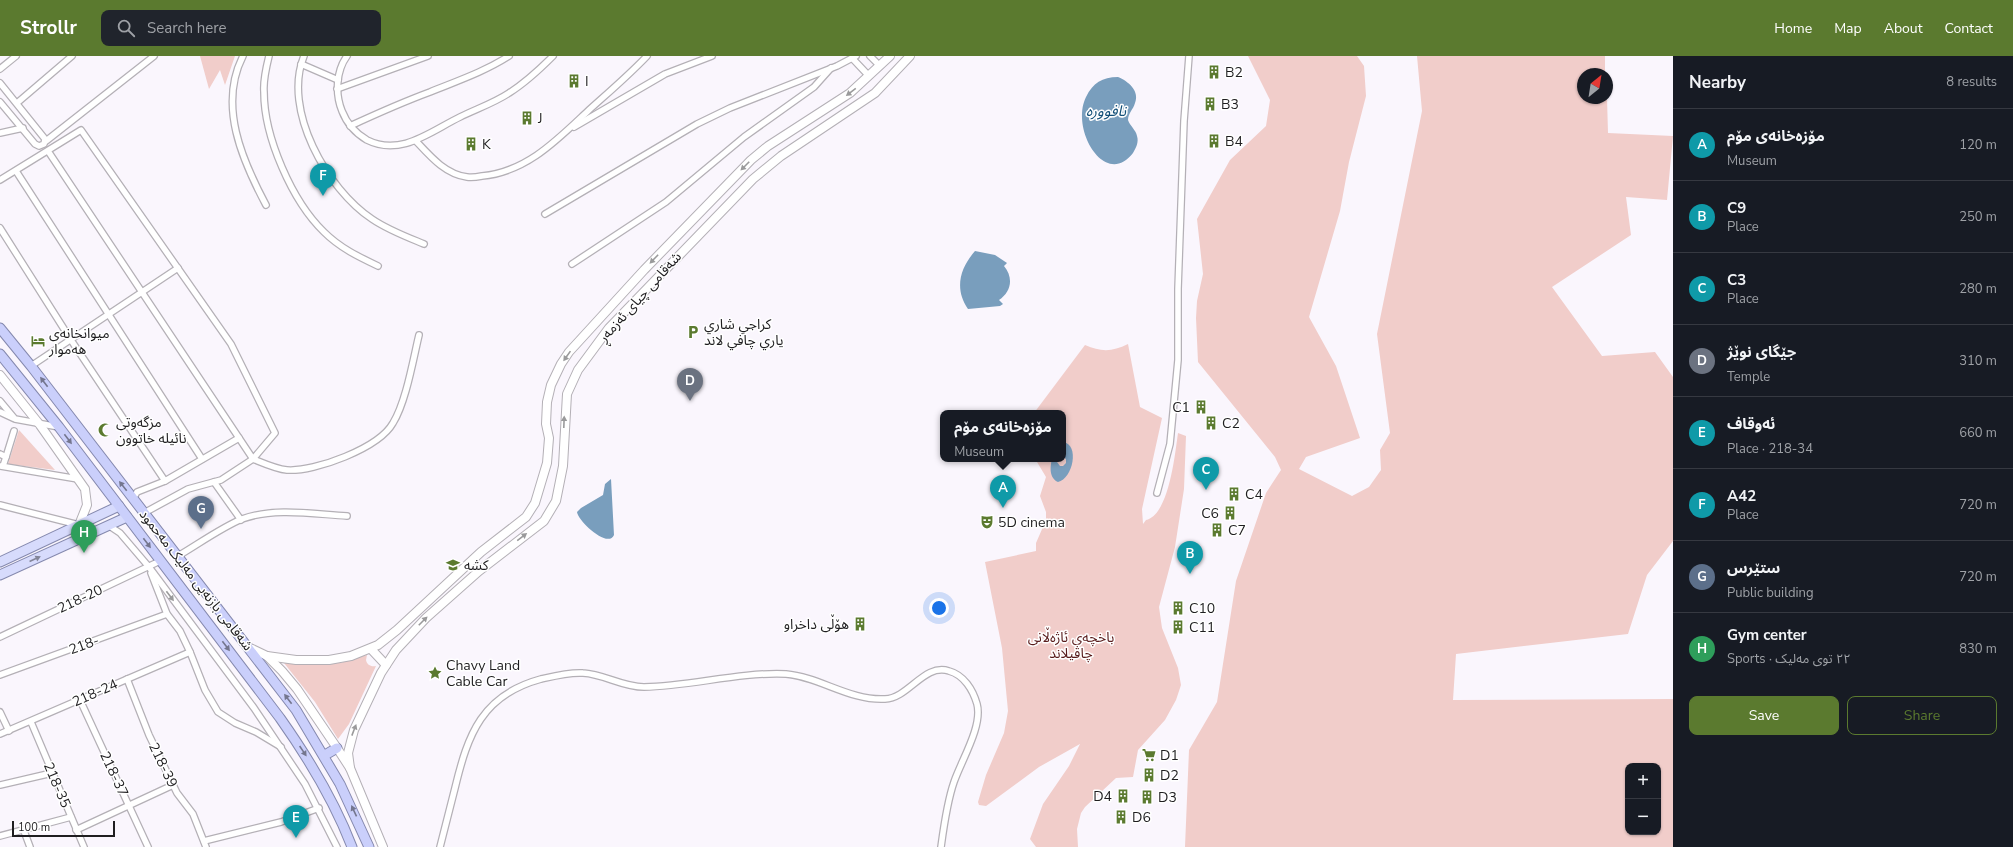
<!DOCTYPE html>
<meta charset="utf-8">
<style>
:root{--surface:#171b24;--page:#20242c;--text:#f1f3f6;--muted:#9ea1a6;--line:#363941;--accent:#5b7a2f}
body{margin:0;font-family:"Nunito Sans","Noto Sans Arabic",sans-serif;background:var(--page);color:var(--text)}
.controls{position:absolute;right:12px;bottom:12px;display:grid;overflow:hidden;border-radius:8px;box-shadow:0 1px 3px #0004}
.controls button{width:36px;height:36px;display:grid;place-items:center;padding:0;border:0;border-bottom:1px solid var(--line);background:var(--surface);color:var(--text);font:20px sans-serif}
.compass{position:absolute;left:1577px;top:12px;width:36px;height:36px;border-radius:50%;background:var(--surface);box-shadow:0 1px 3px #0004;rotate:30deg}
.scale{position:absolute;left:12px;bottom:10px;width:103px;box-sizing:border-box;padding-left:4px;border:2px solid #1f1e20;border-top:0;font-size:11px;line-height:14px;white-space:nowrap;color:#1f1e20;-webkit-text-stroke:3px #fff;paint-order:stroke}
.you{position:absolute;left:939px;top:552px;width:14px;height:14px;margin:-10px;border:3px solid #fff;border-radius:50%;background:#1a73e8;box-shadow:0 0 0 6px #1a73e833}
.badge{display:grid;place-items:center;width:26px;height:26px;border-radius:50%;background:var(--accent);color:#fff;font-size:13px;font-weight:700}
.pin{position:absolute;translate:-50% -33px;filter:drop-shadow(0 1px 2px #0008)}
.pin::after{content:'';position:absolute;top:21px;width:14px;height:12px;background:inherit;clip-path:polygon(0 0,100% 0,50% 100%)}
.popup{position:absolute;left:940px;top:354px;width:126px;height:52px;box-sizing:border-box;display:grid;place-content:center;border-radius:8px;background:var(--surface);filter:drop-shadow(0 1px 3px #0005);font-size:13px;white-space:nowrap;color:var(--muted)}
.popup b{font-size:15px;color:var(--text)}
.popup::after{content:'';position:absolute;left:50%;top:100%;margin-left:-8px;border:8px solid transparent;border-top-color:var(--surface)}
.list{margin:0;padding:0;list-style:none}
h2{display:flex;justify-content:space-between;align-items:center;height:52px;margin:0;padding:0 16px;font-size:17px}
h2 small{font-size:13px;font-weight:400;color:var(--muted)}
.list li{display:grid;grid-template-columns:26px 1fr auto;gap:12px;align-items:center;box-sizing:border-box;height:72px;padding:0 16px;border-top:1px solid var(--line)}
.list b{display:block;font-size:15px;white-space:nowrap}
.list p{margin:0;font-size:13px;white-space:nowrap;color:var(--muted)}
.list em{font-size:13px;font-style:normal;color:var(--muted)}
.actions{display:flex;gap:8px;padding:12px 16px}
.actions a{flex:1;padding:9px 0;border:1px solid var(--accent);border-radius:8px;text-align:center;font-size:14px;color:var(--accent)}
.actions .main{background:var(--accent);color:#fff}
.icon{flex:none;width:22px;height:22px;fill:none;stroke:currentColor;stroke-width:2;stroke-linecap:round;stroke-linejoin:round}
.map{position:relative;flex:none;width:1673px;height:791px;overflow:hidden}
header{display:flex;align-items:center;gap:24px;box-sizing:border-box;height:56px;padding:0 20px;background:var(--accent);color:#fff}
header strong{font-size:19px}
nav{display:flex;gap:22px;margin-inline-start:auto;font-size:14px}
.search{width:280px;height:36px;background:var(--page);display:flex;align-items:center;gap:10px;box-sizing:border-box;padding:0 14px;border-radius:8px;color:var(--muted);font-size:15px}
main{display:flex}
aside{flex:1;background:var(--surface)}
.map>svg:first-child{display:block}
.green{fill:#f1cdca;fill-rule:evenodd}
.water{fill:#799ebd}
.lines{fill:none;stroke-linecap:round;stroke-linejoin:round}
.minor-casing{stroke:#b4b0b6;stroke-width:8}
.secondary-casing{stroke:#b4b0b6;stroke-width:10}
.primary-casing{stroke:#8589ae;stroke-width:11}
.trunk-casing{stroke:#8589ae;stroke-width:11}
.minor{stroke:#fff;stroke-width:5.5}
.secondary{stroke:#fff;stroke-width:8}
.primary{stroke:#d7dbfc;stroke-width:9}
.trunk{stroke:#cacffb;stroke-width:9}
.oneway{fill:#9a9a9b}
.oneway2{fill:#74768e}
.oneway3{fill:#848699}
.labels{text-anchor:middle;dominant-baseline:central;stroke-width:3;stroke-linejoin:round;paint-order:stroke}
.poi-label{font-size:14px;fill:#1f1e20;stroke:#fff;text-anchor:start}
.street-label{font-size:14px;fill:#1f1e20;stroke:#fff}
.park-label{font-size:14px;fill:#581b1b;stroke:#fff}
.water-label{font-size:15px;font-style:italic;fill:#104e77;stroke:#fff}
</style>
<header>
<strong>Strollr</strong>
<div class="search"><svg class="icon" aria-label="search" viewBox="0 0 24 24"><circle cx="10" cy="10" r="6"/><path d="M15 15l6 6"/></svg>Search here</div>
<nav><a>Home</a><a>Map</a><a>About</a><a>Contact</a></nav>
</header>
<main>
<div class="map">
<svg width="1673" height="791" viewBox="0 0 1673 791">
<rect width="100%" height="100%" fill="#faf6fd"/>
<g class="green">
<path d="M200,0H235L225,29L220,14L209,33Z"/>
<path d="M1248,0H1357L1364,10L1366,40L1349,106L1340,155L1309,261L1336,310L1360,382L1306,401L1299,413L1352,440L1369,431L1381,414L1380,394L1390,377L1377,278L1422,55L1417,0H1605V18H1583V42H1607L1608,77L1673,80L1667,144L1626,141L1631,179L1552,231L1602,300L1655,296L1673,321V485L1647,519L1628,578L1456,598L1453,644L1673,643V791H1185L1189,694L1217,646L1236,525L1266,437L1281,414L1275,401L1198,306L1196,262L1197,245L1203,218L1197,163L1230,104L1266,70L1270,44ZM1628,710H1658V776H1628Z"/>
<path d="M1128,288L1140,351L1162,362L1142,453L1143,468L1146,464C1169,459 1175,398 1178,377L1186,380L1184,433L1175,491L1159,551L1162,572L1178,612L1181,629L1176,644L1165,664L1138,694L1133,721L1116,722L1085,751L1081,757L1077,773L1078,791H1036L1030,783L1043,748L1069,710L1080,688L1039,711L986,750L979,749L978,746L986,719L1004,677L1008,655L1002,592L985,506L1036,495V487L1046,464V456L1040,440L1046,421L1037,406L1032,403H1063V357H1034L1085,289C1101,296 1112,296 1128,288Z"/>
<path d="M19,374L55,414L8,408Z"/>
<path d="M367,599L366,604C367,609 371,611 376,610L349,668L338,683L315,646L284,607H340Z"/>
</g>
<g class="water">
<path d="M1118,21C1128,25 1140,35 1135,47C1133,54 1128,57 1128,64C1130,70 1136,74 1137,80C1139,86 1136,92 1133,97C1105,133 1070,73 1086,41C1093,27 1102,21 1118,21Z"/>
<path d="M975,195L995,199L1007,207L1004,210C1014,222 1011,236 999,244L1003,248L1000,250L968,253C954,233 960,212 975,195Z"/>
<path d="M1063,386C1080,388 1073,423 1058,426C1049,422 1050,411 1052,403H1058L1057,406L1060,410H1063L1066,407V403L1063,401Z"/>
<path d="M611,423L614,479C608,493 578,465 577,456L581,452L603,439L605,428Z"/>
</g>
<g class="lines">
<g class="minor-casing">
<g id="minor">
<path d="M243,0C218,49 242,104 266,149"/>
<path d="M269,0C266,12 263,24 264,36C264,81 292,145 324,176C340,192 359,201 378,210"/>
<path d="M304,0C282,54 327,133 372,163C388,174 407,181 424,188"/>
<path d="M347,0C336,15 335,38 342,55C347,68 355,77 367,84C401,101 431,75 460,61C476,53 494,47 509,37C525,27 540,13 553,0"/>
<path d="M870,0L880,10"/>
<path d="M852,2L869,20"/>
<path d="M301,8L338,24"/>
<path d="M0,13L16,0"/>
<path d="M0,27L45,83L44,88L39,90L35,88L0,46"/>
<path d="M337,33L428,0"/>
<path d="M17,47L72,0"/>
<path d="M350,70C376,58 403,46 430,36C457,25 484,16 509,0"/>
<path d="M574,71L665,18L712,0"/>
<path d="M0,77L23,72"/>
<path d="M46,85L154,0"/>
<path d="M416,85C430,100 445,118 467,121C472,122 477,121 482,120C527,116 558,83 589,54C609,36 629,19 647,0"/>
<path d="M16,115L202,403"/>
<path d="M0,124L81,74L231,288L275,377L253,403L48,95"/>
<path d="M545,158L697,68L730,52L837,10L856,0"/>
<path d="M0,172L71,284L165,425"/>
<path d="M572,208L666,146L744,81L814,31L831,12"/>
<path d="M31,310L178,212"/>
<path d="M0,345L15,363L59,371"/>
<path d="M0,356L13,362"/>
<path d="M0,398L6,401L3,410"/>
<path d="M6,401L14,375"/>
<path d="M0,410L78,423"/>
<path d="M214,426L241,464"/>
<path d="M1157,437L1170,388L1178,304V233L1184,65L1189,0"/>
<path d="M133,443L137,436L165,425L239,382"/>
<path d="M0,449L79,469"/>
<path d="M144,457L188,433L221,424L253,403C263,407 276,413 287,414C315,416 379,392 393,367C406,346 413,304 419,279"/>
<path d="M108,469L120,477L149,511L254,652L305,728L337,791"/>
<path d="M178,500C197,489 222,471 242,463C275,451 313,458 347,460"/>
<path d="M151,517L167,558L180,575L190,596L205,634L218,656L235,667L256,676L281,691"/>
<path d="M0,581L160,505"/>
<path d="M0,619L167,558"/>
<path d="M127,623L149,679L177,737L193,758L206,791"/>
<path d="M80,644L148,791"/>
<path d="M0,656L9,675"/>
<path d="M31,666L84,791"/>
<path d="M0,678L190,596"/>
<path d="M0,729L52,717"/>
<path d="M76,774L173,729"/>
<path d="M24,775L30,791"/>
<path d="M0,780L71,761"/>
<path d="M204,785L281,766L319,752"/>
<path d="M440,791C445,771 450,752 455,732C468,678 482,639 541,623C554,620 569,616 583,617C604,618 622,631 644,631C692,630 738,616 786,618C820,621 850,645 885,643C909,642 924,607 949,615C964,619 973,634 977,648C983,670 961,705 954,726C947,746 944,769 941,791"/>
</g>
</g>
<g class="secondary-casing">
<g id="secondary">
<path d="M0,319L40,369L85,433L87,449L79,469"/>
<path d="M248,591L267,600L282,615L297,633L337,692L350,712L383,791"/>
<path d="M371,593L386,609"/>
<path d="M267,600L296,604H329L351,600L378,589L397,574L481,496L526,461L535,447L547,407L549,382L546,368L547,346L551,329L561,308L569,296L644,214L751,104L768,90L850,37L890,0"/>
<path d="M350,712L348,697L354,674L381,617L396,594L426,562L479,515L544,465L556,445L563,410L567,338L578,314L609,272L753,123L781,100L875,37L910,0"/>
</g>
</g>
<g class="primary-casing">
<g id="primary">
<path d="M0,506L119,450"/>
<path d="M0,519L127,461"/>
</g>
</g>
<g class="trunk-casing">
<g id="trunk">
<path d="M0,272L31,310L296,654L340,728L369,791"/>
<path d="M0,298L59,371L280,662C309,703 334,744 352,791"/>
<path d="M325,699L337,692"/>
</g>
</g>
<use href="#minor" class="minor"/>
<use href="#secondary" class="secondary"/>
<use href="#primary" class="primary"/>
<use href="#trunk" class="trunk"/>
</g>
<defs><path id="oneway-solid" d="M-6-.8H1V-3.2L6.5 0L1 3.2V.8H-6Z"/></defs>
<g class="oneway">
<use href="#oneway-solid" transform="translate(851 36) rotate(143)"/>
<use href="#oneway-solid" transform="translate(745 110) rotate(135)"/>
<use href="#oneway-solid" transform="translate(654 203) rotate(134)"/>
<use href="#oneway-solid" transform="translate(567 300) rotate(125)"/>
<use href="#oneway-solid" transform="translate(564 366) rotate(-88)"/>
<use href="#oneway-solid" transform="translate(522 481) rotate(-37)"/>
<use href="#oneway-solid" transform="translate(170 540) rotate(53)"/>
<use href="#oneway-solid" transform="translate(423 565) rotate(-45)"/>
<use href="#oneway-solid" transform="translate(354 674) rotate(-69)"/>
</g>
<g class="oneway2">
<use href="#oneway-solid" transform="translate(44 326) rotate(-127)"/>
<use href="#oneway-solid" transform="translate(68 383) rotate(53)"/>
<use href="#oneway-solid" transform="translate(123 430) rotate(-128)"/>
<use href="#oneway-solid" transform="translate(147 487) rotate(53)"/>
<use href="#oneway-solid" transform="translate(226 590) rotate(53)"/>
<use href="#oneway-solid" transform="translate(288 643) rotate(-127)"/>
<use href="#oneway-solid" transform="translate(303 695) rotate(56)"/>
<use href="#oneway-solid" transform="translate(354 755) rotate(-115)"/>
</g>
<use class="oneway3" href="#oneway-solid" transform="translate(35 503) rotate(-25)"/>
<defs>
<g id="building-bare" transform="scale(1.08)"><path d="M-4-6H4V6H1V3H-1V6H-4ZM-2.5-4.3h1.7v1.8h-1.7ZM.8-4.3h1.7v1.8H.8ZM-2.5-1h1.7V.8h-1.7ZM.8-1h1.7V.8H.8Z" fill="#5b7a2f" stroke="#fff" stroke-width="2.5" paint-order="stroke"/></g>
<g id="parking-bare" transform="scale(1.08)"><path d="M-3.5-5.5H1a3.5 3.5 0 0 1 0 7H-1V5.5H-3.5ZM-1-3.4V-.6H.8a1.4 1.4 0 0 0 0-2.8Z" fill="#5b7a2f" stroke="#fff" stroke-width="2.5" paint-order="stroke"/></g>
<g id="hotel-bare" transform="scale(1.08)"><path d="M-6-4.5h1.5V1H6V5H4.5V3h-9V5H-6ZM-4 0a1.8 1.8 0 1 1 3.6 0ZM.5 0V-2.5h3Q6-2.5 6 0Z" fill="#5b7a2f" stroke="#fff" stroke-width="2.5" paint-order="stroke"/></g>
<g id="mosque-bare" transform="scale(1.08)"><path d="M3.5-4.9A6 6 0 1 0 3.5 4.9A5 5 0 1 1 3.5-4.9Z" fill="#5b7a2f" stroke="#fff" stroke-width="2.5" paint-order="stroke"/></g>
<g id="theatre-bare" transform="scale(1.08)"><path d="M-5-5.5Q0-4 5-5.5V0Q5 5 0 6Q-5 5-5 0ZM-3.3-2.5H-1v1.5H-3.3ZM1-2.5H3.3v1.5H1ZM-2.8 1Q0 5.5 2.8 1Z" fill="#5b7a2f" stroke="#fff" stroke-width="2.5" paint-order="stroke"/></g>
<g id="school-bare" transform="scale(1.08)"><path d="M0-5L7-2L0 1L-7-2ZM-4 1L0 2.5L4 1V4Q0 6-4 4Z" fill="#5b7a2f" stroke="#fff" stroke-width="2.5" paint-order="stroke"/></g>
<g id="sight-bare" transform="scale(1.08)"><path d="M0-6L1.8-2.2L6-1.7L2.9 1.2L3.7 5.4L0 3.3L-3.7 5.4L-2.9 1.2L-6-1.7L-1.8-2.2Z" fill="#5b7a2f" stroke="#fff" stroke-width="2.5" paint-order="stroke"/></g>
<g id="supermarket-bare" transform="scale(1.08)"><path d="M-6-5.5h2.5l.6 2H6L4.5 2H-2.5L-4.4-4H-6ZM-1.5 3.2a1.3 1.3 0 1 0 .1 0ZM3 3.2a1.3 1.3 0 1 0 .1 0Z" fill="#5b7a2f" stroke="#fff" stroke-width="2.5" paint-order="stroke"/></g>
</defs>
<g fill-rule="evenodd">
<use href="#building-bare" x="1214" y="16"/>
<use href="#building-bare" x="574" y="25"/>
<use href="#building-bare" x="1210" y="48"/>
<use href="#building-bare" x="527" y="62"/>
<use href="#building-bare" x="1214" y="85"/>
<use href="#building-bare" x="471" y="88"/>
<use href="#parking-bare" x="693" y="276"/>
<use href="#hotel-bare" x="38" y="285"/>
<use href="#building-bare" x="1201" y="351"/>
<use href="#building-bare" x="1211" y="367"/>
<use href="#mosque-bare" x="105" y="374"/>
<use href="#building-bare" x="1234" y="438"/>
<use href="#building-bare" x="1230" y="457"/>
<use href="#theatre-bare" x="987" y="466"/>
<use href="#building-bare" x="1217" y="474"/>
<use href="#school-bare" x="453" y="509"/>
<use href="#building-bare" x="1178" y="552"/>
<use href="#building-bare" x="860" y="568"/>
<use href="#building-bare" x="1178" y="571"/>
<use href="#sight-bare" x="435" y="617"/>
<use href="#supermarket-bare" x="1149" y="699"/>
<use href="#building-bare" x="1149" y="719"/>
<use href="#building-bare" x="1123" y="740"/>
<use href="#building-bare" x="1147" y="741"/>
<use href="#building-bare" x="1121" y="761"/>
</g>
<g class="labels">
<g class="poi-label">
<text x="1225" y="16">B2</text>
<text x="585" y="25">I</text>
<text x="1221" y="48">B3</text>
<text x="538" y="62">J</text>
<text x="1225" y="85">B4</text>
<text x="482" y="88">K</text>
<text x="704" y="268">كراجي شاري<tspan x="704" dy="16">ياري چافي لاند</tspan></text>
<text x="49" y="277">میوانخانەی<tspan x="49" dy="16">هەموار</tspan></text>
<text x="1190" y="351" text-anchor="end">C1</text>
<text x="116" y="366">مزگەوتی<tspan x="116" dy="16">نائیلە خاتوون</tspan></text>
<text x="1222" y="367">C2</text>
<text x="1245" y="438">C4</text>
<text x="1219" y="457" text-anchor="end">C6</text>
<text x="998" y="466">5D cinema</text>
<text x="1228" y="474">C7</text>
<text x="464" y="509">كشه</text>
<text x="1189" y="552">C10</text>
<text x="849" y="568" text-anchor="end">هۆڵی داخراو</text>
<text x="1189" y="571">C11</text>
<text x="446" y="609">Chavy Land<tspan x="446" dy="16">Cable Car</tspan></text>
<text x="1160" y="699">D1</text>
<text x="1160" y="719">D2</text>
<text x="1112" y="740" text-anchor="end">D4</text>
<text x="1158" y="741">D3</text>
<text x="1132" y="761">D6</text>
</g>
<g class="street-label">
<text transform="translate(640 241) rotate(-48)">شەقامی چیای ئەزمەڕ</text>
<text transform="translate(196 524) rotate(52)">شەقامی بازنەیی مەلیک مەحمود</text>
<text transform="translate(80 543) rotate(-25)">218-20</text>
<text transform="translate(84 589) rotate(-20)">218-</text>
<text transform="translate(95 637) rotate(-24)">218-24</text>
<text transform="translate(163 709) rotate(64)">218-39</text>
<text transform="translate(114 718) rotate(65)">218-37</text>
<text transform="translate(57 729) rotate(67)">218-35</text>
</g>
<g class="park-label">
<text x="1071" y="581">باخچەی ئاژەڵانی<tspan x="1071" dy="16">چاڤیلاند</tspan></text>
</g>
<g class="water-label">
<text x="1106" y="55">نافوورە</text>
</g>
</g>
</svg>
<div class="controls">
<button>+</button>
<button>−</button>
</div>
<svg class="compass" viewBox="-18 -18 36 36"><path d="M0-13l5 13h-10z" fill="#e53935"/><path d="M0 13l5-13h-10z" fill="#9ea1a6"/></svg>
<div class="scale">100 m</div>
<div class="you"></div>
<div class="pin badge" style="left:1003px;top:452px;background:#0f9aa8">A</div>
<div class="popup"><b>مۆزەخانەی مۆم</b>Museum</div>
<div class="pin badge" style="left:1190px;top:518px;background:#0f9aa8">B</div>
<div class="pin badge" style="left:1206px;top:434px;background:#0f9aa8">C</div>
<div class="pin badge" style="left:690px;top:345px;background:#6b7280">D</div>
<div class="pin badge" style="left:296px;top:782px;background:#0f9aa8">E</div>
<div class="pin badge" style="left:323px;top:140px;background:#0f9aa8">F</div>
<div class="pin badge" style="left:201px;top:473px;background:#5c6f8a">G</div>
<div class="pin badge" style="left:84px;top:497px;background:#2e9e5b">H</div>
</div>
<aside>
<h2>Nearby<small>8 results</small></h2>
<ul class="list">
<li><span class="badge" style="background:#0f9aa8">A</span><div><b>مۆزەخانەی مۆم</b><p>Museum</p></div><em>120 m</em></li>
<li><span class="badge" style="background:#0f9aa8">B</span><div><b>C9</b><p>Place</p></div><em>250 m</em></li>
<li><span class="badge" style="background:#0f9aa8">C</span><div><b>C3</b><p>Place</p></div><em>280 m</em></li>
<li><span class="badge" style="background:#6b7280">D</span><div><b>جێگای نوێژ</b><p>Temple</p></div><em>310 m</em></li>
<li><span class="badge" style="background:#0f9aa8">E</span><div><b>ئەوقاف</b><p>Place · 218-34</p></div><em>660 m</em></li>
<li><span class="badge" style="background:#0f9aa8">F</span><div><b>A42</b><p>Place</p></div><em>720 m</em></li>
<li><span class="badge" style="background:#5c6f8a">G</span><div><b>ستێرس</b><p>Public building</p></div><em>720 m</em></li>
<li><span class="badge" style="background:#2e9e5b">H</span><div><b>Gym center</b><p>Sports · ٢٢ توی مەلیک</p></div><em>830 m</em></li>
</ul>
<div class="actions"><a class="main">Save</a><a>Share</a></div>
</aside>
</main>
